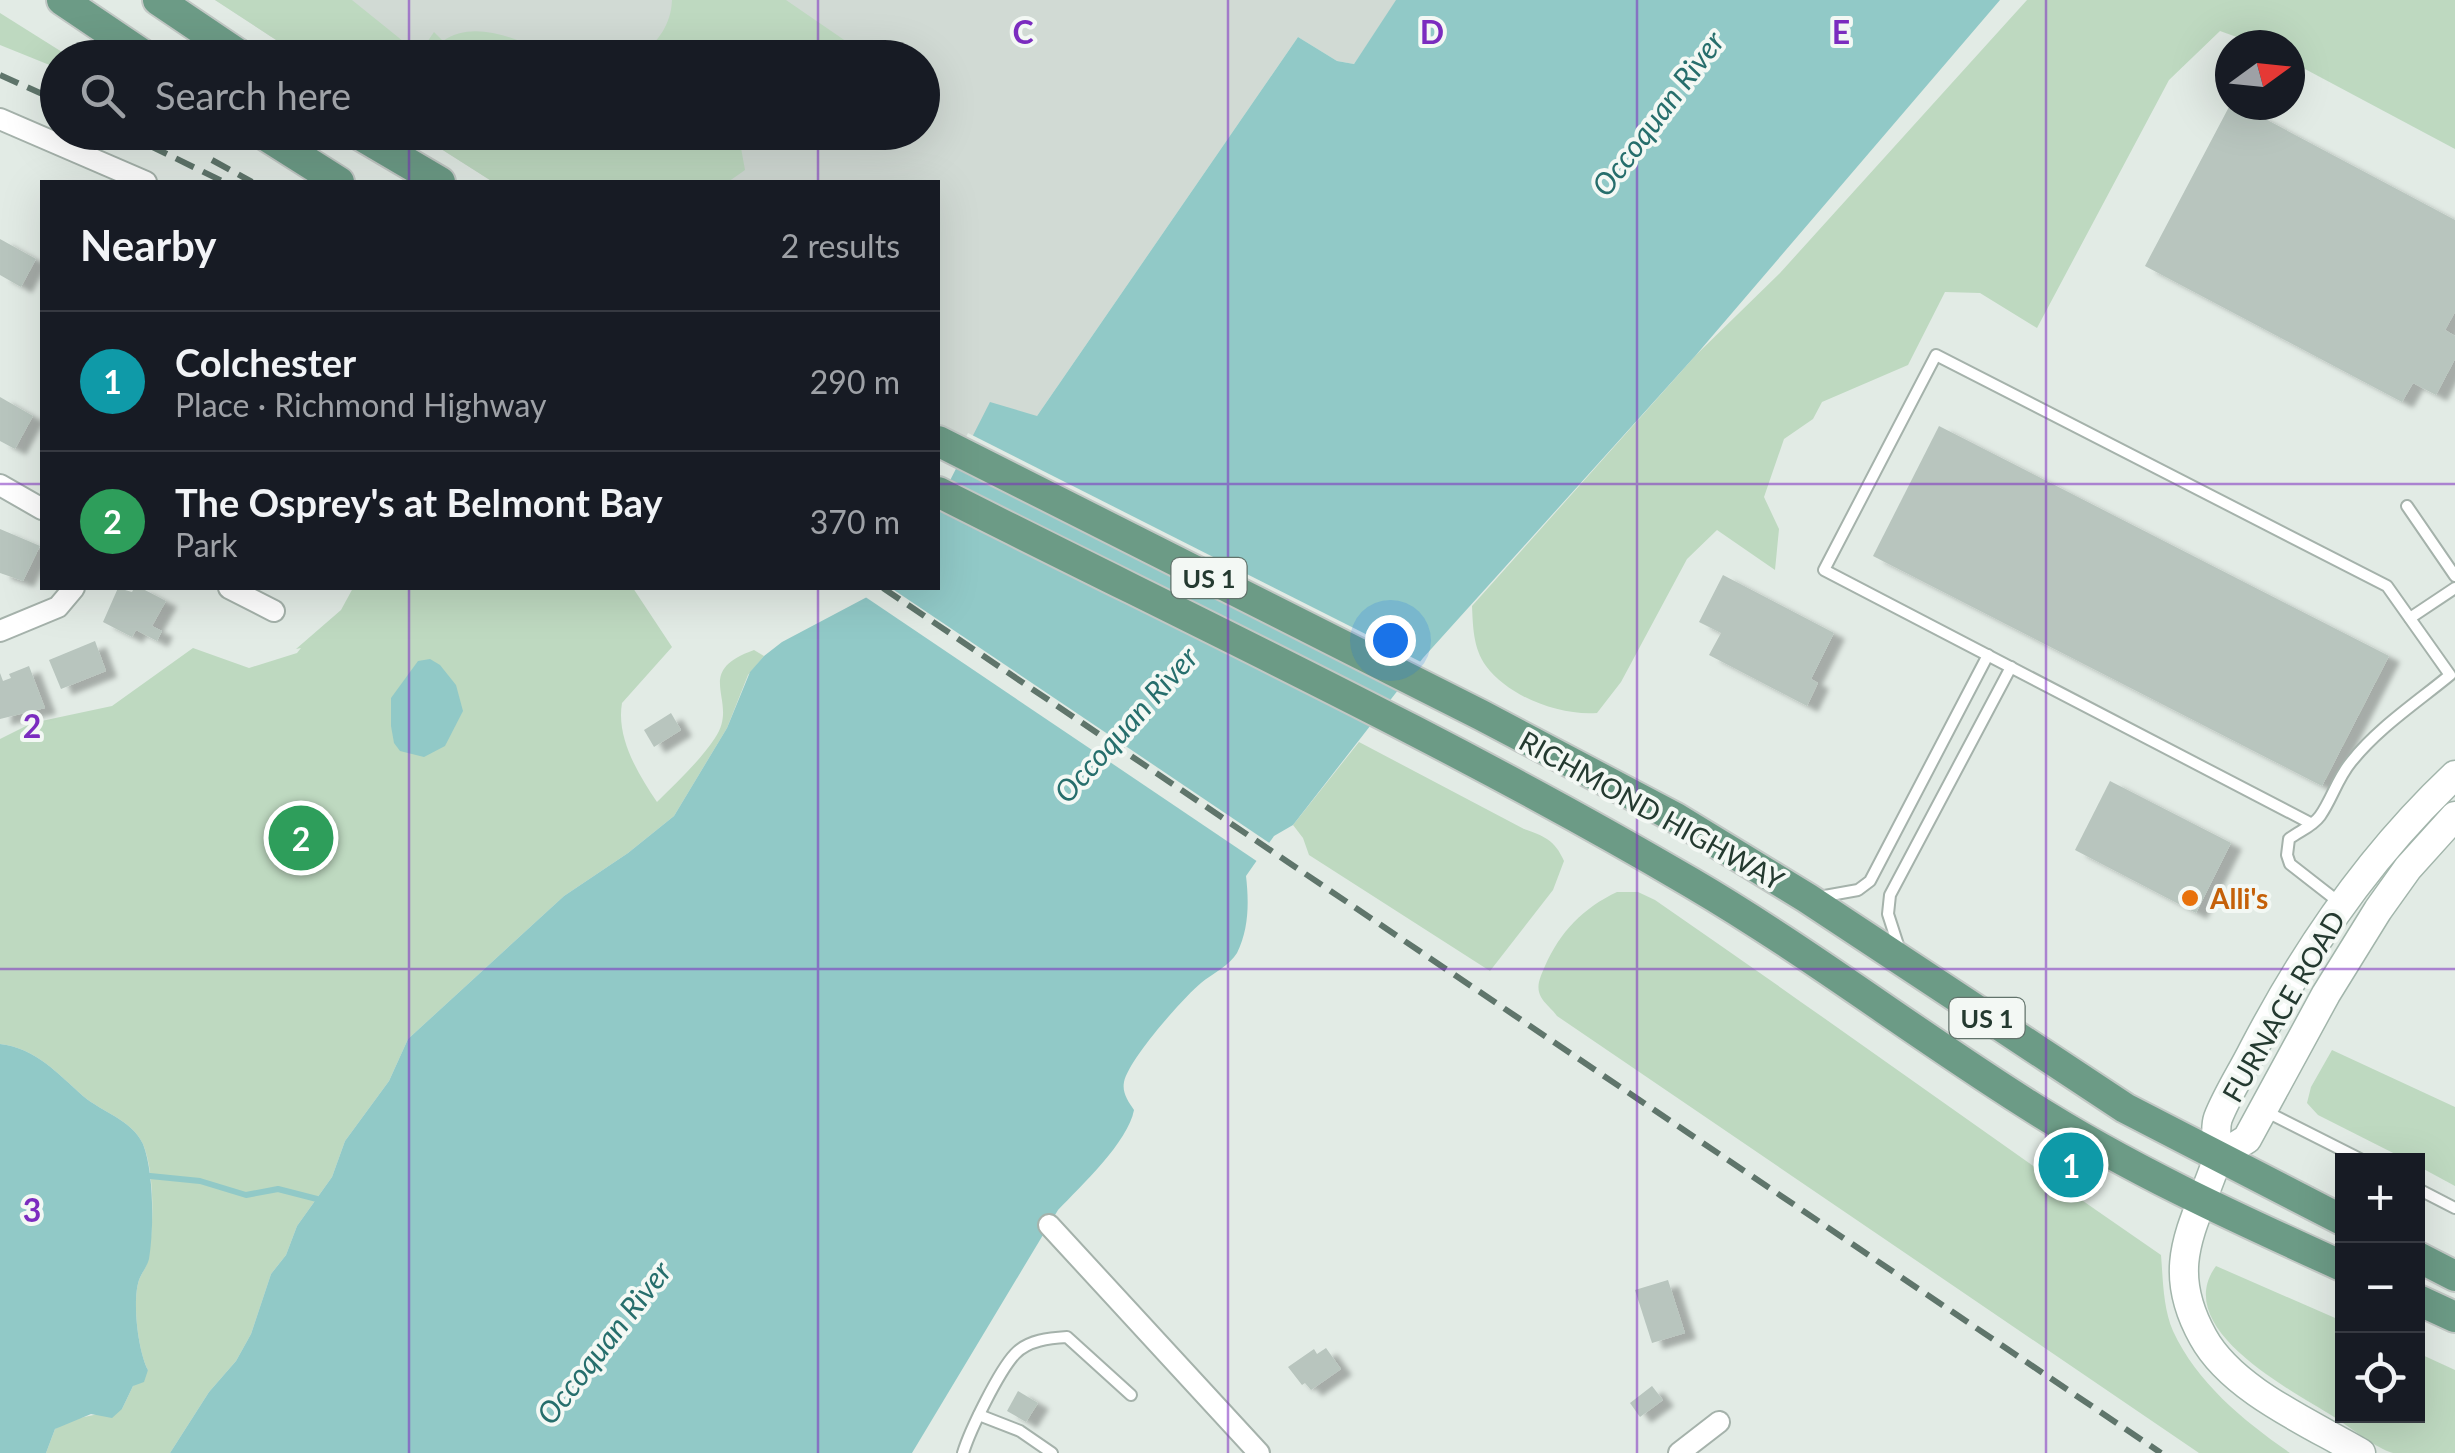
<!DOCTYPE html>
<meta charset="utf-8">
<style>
:root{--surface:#171b24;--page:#20242c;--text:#f1f3f6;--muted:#9ea1a6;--line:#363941;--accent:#7c3aed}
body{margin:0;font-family:Lato,sans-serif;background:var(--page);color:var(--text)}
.controls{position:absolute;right:30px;bottom:30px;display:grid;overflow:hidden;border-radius:0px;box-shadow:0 10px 40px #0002}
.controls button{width:90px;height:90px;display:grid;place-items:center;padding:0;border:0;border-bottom:2px solid var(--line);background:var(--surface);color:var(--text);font:50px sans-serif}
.compass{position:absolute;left:2215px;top:30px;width:90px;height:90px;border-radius:50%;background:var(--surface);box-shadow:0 10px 40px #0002;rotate:75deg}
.you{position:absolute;left:1390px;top:640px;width:35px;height:35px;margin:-25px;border:8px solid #fff;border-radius:50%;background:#1a73e8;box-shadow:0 0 0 15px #1a73e833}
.badge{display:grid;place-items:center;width:65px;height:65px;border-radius:50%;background:var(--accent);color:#fff;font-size:32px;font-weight:700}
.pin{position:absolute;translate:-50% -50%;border:5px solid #fff;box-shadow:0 2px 10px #0006}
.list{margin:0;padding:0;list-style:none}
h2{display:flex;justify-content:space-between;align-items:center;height:130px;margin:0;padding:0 40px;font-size:42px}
h2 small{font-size:32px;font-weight:400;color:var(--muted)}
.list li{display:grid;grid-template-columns:65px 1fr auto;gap:30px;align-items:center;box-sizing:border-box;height:140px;padding:0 40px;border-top:2px solid var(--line)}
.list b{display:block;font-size:38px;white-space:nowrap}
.list p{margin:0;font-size:32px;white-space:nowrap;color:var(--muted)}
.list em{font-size:32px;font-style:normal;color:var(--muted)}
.icon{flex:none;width:55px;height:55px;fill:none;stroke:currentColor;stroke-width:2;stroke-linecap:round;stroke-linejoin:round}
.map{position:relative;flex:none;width:2455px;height:1453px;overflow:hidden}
.search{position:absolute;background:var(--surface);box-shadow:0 10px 40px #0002;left:40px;top:40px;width:900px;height:110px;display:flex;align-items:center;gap:25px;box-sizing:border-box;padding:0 35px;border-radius:55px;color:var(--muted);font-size:38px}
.panel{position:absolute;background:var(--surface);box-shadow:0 10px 40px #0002;left:40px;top:180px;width:900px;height:410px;border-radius:0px}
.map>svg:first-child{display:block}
.built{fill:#d1dad4}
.green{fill:#bed9c0}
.water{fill:#91c9c7}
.pier{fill:#e2ebe5}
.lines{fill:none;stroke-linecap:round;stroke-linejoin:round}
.stream{stroke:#91c9c7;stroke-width:6}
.building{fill:#b8c5be;filter:url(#shadow)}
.lane-casing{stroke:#a5b2ab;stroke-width:14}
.street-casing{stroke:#a5b2ab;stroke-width:24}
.secondary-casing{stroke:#a2b5ab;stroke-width:31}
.primary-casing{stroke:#c2c8c5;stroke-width:34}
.lane{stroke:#fff;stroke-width:10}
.street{stroke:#fff;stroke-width:20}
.secondary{stroke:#fff;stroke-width:28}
.primary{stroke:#6c9b86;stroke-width:30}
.rail{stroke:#5f756b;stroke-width:6;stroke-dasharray:20 10;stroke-linecap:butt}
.grid{fill:none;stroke:#7b2cbf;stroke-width:2.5;stroke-opacity:0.55}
.food-dot{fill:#e8710a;stroke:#f3f8f4;stroke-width:4}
.labels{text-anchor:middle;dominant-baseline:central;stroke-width:8;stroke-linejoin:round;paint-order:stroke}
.shield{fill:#f3f8f4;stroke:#62736b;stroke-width:2.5}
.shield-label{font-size:25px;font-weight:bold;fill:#243a30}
.street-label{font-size:28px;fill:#243a30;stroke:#f3f8f4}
.food-label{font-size:28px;font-weight:bold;fill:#c56008;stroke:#f3f8f4;text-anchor:start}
.water-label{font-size:30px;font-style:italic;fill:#266e6c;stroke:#f3f8f4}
.grid-label{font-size:32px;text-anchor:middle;font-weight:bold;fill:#7b2cbf;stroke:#f3f8f4;stroke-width:8;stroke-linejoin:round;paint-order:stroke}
</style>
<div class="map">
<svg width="2455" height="1453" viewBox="0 0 2455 1453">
<defs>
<filter id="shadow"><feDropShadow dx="11" dy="6" stdDeviation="2.5" flood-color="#0004"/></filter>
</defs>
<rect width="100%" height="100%" fill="#e2ebe5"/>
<path class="built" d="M215,0H1397L1354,64L1337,61L1298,37L1037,416L969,442L938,424V182H493L416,133L922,132V58L302,57Z"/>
<g class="green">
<path d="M215,0H352L419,54L434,32L443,41C474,19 517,39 548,53L550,57H302Z"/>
<path d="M672,0H786L869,57H640C658,41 671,25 672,0Z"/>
<path d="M2027,0H2455V149L2290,61V45H2259L2220,31L2169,80L2037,328L1980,293L1945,292L1908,365L1822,402L1813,419L1784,439L1764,497L1779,529L1775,570L1717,530L1687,559L1621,682L1597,713C1560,716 1509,697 1486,666C1473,648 1473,626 1472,606L1696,355L1780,273Z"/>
<path d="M0,13L70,57L58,58L57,68L0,45Z"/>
<path d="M416,133H752L741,148L745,170L728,182H493Z"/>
<path d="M353,588H633L672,647L622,703C616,738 638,774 657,802C676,783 699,762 715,738C741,700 690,673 754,650L764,656L748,675L727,728L674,816L628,853L564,896L408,1039L389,1081L345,1141L332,1177L297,1226L286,1255L271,1274L251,1334L236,1361L209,1392L170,1453H46L55,1429L70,1420L122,1409L133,1386L148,1370C138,1351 132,1301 139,1280C142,1272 147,1267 148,1259C154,1228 155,1173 143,1144C132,1120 102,1112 83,1096C58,1074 36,1048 0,1044V739L32,723L112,706L193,648L249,668L297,653L301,648L296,649L341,610Z"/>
<path d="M1359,742L1524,829C1544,836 1555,840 1564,861L1553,890L1490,971L1309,855L1303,838L1293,825Z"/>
<path d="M1617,892H1638L1655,900C1825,1017 1991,1138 2161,1255C2163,1279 2163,1308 2173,1331C2197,1383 2244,1421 2290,1453H2199L1557,1016C1553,1010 1544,1003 1541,997C1535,986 1541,976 1545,966C1560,932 1583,908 1617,892Z"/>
<path d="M2332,1050L2455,1107V1186L2418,1166V1160H2407L2318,1115L2307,1103L2311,1087Z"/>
<path d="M2216,1266L2342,1321V1416H2418V1353L2455,1370V1453C2436,1453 2412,1453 2393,1453C2377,1449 2350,1427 2334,1417C2293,1391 2170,1329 2216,1266Z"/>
</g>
<g class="water">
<path d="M1396,0H2000L1696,355L1423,658L1293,825L1274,836L1246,876C1249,902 1249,929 1237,953C1230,965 1212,974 1201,983C1182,999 1129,1059 1124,1082C1122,1093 1128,1101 1134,1110C1128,1142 1081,1186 1058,1210L912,1453H170L209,1392L236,1361L251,1334L271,1274L286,1255L297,1226L332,1177L345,1141L389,1081L408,1039L564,896L628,853L674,816L727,728L750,672L764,656L782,642L884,588H938V504L990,402L1037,416L1298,37L1337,61L1354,64Z"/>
<path d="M430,659L440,665L456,685L463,711L445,746L424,757L400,751L394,743L391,726V698L418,661Z"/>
<path d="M0,1044C36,1048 58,1074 83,1096C102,1112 132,1120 143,1144C154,1172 154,1229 149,1259C147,1267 142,1272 139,1280C132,1301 138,1351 148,1370L144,1382L133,1386L122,1409L112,1418L91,1414L55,1429L46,1453H0Z"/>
</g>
<g class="pier">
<path d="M968,433L1425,664L1403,693L952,465Z"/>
<path d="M873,588H891L1274,846L1261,864L861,594Z"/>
</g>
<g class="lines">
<path class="stream" d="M150,1176L200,1181L246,1195L278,1189L317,1199"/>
</g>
<g class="building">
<path d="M2230,105H2239L2455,220V312L2445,330L2455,336V359L2436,395L2413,383L2402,402L2145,266Z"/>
<path d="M0,239L36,259L21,287L0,275Z"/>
<path d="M0,397L33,416L15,449L0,441Z"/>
<path d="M1939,426L2389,656L2322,786L1873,556Z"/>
<path d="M0,529L40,546L23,581L0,573Z"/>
<path d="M1723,575L1834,633L1811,679L1818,683L1807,706L1709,655L1721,633L1699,622Z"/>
<path d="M118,588L132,592L134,588H141L166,601L152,626L162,631L157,641L136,630L132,637L103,622Z"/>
<path d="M95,641L106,671L61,689L49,660Z"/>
<path d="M29,666L45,708L0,719V673L3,681L11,678L9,674Z"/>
<path d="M671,713L681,730L654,747L644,730Z"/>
<path d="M2110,781L2231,843L2196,913L2075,850Z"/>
<path d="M1668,1280L1685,1333L1652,1343L1635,1290Z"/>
<path d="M1326,1348L1341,1369L1311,1390L1305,1383L1302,1385L1288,1367L1314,1349L1317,1354Z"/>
<path d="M1652,1386L1663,1400L1640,1417L1630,1403Z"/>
<path d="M1018,1391L1038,1403L1026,1422L1007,1411Z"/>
</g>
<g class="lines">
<g class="lane-casing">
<g id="lane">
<path d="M2407,506L2455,576"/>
<path d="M2410,618L2455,588"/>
<path d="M2312,824L1824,570L1936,355L2387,586L2450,675C2416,703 2378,728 2351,762C2337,779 2332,799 2320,816C2312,827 2299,831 2289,839L2287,855L2290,864L2340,903"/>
<path d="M1819,897L1858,890L1870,881L1988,655"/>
<path d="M1899,948L1888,914L1890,895L2011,667"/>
<path d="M2263,1110L2362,1160"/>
<path d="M2418,1189L2455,1208"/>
<path d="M979,1415L1020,1431L1052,1453"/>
<path d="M963,1453C970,1430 999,1371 1015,1354C1028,1340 1050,1338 1067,1337L1131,1395"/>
</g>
</g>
<g class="street-casing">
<g id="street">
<path d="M0,119L146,182"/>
<path d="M0,485L42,509"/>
<path d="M229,588L274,611"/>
<path d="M0,631L58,607L74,588"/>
<path d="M1049,1225L1259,1453"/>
<path d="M1679,1453L1719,1422"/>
</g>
</g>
<g class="secondary-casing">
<g id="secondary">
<path d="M2218,1157L2247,1139L2326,994L2378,910L2408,868L2455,816"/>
<path d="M2361,1453C2310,1423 2232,1390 2203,1337C2164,1267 2193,1229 2216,1163C2220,1149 2213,1132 2218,1118C2227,1095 2242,1072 2253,1050C2306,948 2370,855 2455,775"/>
</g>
</g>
<g class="primary-casing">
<g id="primary">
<path d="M62,0L148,58"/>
<path d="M158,0L244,58"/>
<path d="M260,132L339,182"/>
<path d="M355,132L440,182"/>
<path d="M938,441L1481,715L1676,818L1807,898L2125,1108L2342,1220"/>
<path d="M938,492C1189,619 1447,739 1690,882C1806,950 1913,1032 2027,1104C2127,1168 2234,1217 2342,1266"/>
<path d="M2418,1257L2455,1276"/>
<path d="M2418,1300L2455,1317"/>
</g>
</g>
<use href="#lane" class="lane"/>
<use href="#street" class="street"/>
<use href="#secondary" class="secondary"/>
<use href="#primary" class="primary"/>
<g class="rail">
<path d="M0,75L58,101"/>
<path d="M122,132L224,182"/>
<path d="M212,160L252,182"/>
<path d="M883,588L2161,1453"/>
</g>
</g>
<path class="grid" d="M409,0V58M818,0V58M1228,0V1453M1637,0V1453M2046,0V1453M409,132V182M818,132V182M0,484H42M938,484H2455M409,588V1453M818,588V1453M0,969H2455"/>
<circle class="food-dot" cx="2190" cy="898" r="10"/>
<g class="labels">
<g class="shield">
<rect x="1171.5" y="558" width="75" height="40" rx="8"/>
<rect x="1949.5" y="998" width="75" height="40" rx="8"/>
</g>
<g class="shield-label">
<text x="1209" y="578">US 1</text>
<text x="1987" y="1018">US 1</text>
</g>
<g class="street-label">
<text transform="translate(1652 810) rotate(29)">RICHMOND HIGHWAY</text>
<text transform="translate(2283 1006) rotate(-60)">FURNACE ROAD</text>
</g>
<g class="food-label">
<text x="2210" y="898">Alli's</text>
</g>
<g class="water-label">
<text transform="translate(1657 113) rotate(-53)">Occoquan River</text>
<text transform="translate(1125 724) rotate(-48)">Occoquan River</text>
<text transform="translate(603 1342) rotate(-52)">Occoquan River</text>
</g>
</g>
<g class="grid-label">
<text x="1023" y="44">C</text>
<text x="1432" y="44">D</text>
<text x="1841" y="44">E</text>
<text x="32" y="738">2</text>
<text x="32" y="1222">3</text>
</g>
</svg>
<div class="controls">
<button>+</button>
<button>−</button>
<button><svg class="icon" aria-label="locate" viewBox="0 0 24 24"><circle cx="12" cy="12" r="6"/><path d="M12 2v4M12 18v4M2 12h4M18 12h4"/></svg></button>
</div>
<svg class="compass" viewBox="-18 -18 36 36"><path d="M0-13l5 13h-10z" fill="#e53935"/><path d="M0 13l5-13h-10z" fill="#9ea1a6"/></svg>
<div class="you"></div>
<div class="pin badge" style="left:2071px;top:1165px;background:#0f9aa8">1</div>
<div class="pin badge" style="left:301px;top:838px;background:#2e9e5b">2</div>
<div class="search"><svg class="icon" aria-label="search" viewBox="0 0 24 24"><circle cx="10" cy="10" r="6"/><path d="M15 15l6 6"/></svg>Search here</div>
<section class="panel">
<h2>Nearby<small>2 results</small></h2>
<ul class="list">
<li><span class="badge" style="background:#0f9aa8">1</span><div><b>Colchester</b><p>Place · Richmond Highway</p></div><em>290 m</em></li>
<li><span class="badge" style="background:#2e9e5b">2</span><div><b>The Osprey's at Belmont Bay</b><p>Park</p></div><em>370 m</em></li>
</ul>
</section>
</div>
